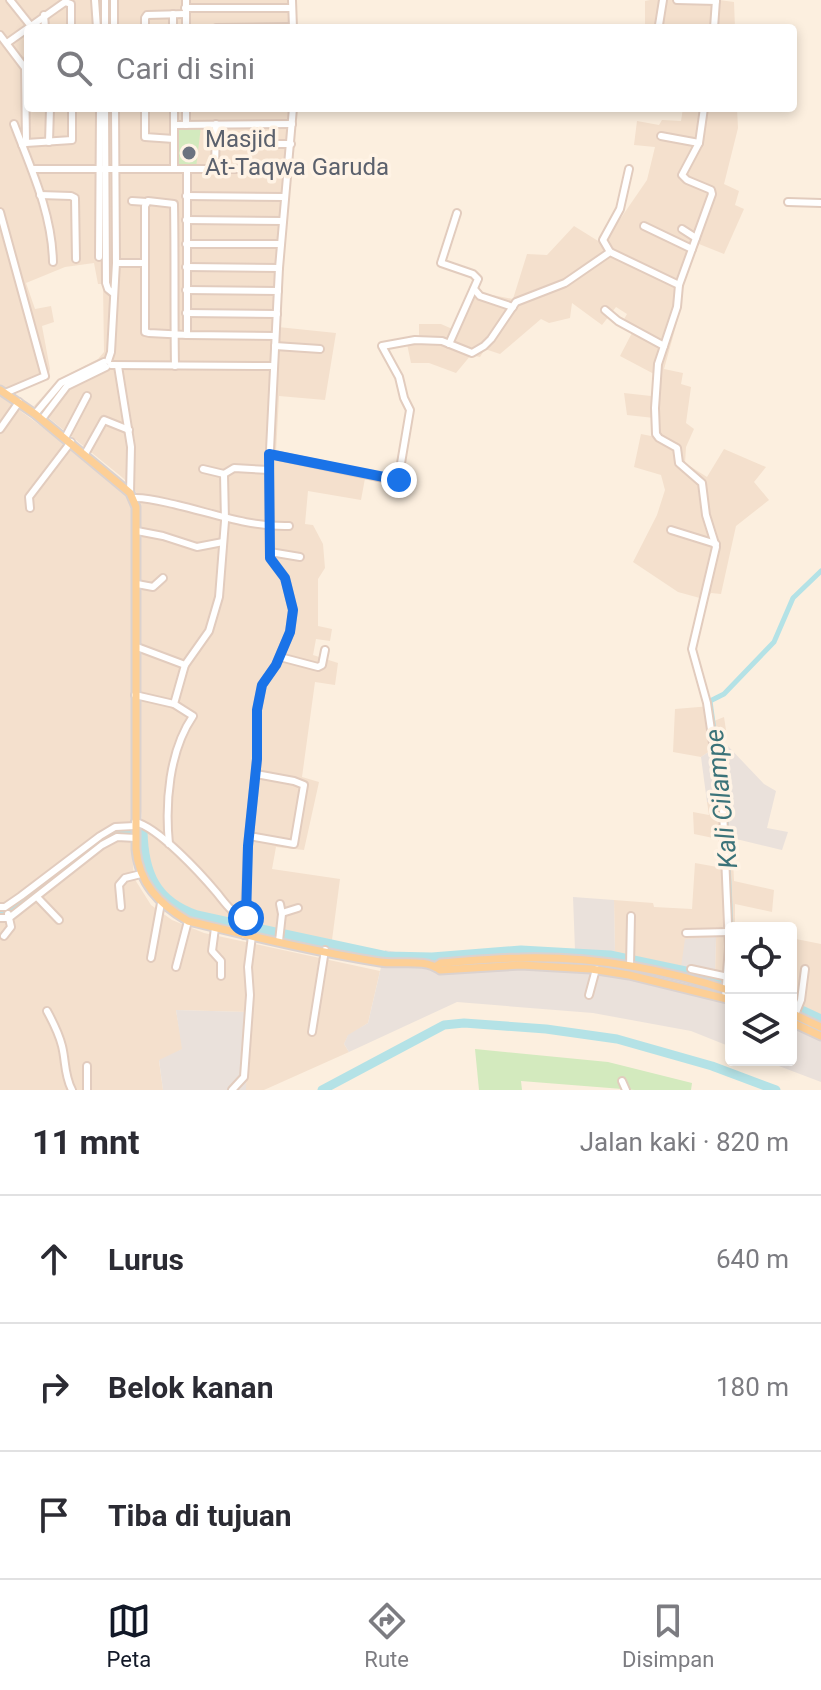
<!DOCTYPE html>
<html lang="id">
<meta charset="utf-8">
<style>
:root{--surface:#fff;--page:#f7f7f7;--text:#2b2b33;--muted:#7c7c81;--line:#e1e1e2;--accent:#111827}
body{margin:0;font-family:Roboto,sans-serif;background:var(--page);color:var(--text)}
.controls{position:absolute;right:24px;bottom:24px;display:grid;overflow:hidden;border-radius:8px;box-shadow:0 4px 12px #0003}
.controls button{width:72px;height:72px;display:grid;place-items:center;padding:0;border:0;border-bottom:2px solid var(--line);background:var(--surface);color:var(--text);font:40px sans-serif}
.stop{position:absolute;width:24px;height:24px;margin:-18px;border:6px solid #1a73e8;border-radius:50%;background:#fff}
.stop.end{background:#1a73e8;border-color:#fff;box-shadow:0 2px 8px #0008}
.list{margin:0;padding:0;list-style:none}
h2{display:flex;justify-content:space-between;align-items:center;height:104px;margin:0;padding:0 32px;font-size:34px}
h2 small{font-size:26px;font-weight:400;color:var(--muted)}
.list li{display:grid;grid-template-columns:52px 1fr auto;gap:24px;align-items:center;box-sizing:border-box;height:128px;padding:0 32px;border-top:2px solid var(--line)}
.list b{display:block;font-size:30px;white-space:nowrap}
.list em{font-size:26px;font-style:normal;color:var(--muted)}
.icon{flex:none;width:44px;height:44px;fill:none;stroke:currentColor;stroke-width:2;stroke-linecap:round;stroke-linejoin:round}
.map{position:relative;flex:none;width:821px;height:1090px;overflow:hidden}
.search{position:absolute;background:var(--surface);box-shadow:0 4px 12px #0003;left:24px;right:24px;top:24px;height:88px;display:flex;align-items:center;gap:20px;box-sizing:border-box;padding:0 28px;border-radius:8px;color:var(--muted);font-size:30px}
.sheet{height:488px;background:var(--surface)}
nav{display:flex;justify-content:space-around;align-items:center;box-sizing:border-box;height:112px;border-top:2px solid var(--line);background:var(--surface);font-size:22px;color:var(--muted)}
nav a{display:grid;justify-items:center;gap:4px}
nav .on{color:var(--accent)}
.map>svg:first-child{display:block}
.residential{fill:#f4e0cd}
.industrial{fill:#eae1db}
.green{fill:#d3eabe}
.lines{fill:none;stroke-linecap:round;stroke-linejoin:round}
.canal{stroke:#b4e2e6;stroke-width:5}
.river{stroke:#b4e2e6;stroke-width:9}
.minor-casing{stroke:#e2ccbe;stroke-width:10}
.major-casing{stroke:#dbd2cf;stroke-width:11}
.minor{stroke:#fff;stroke-width:6}
.major{stroke:#fdcf96;stroke-width:7}
.route{stroke:#1a73e8;stroke-width:10}
.worship-dot{fill:#6b7280;stroke:#fff3e5;stroke-width:3}
.labels{text-anchor:middle;dominant-baseline:central;stroke-width:7;stroke-linejoin:round;paint-order:stroke}
.worship-label{font-size:24px;fill:#5b616d;stroke:#fff3e5;text-anchor:start}
.water-label{font-size:26px;font-style:italic;fill:#3b7379;stroke:#fff3e5}
</style>
<div class="map">
<svg width="821" height="1090" viewBox="0 0 821 1090">
<rect width="100%" height="100%" fill="#fcefdf"/>
<g class="residential">
<path d="M0,0H291V28H28V108H291L278,327L336,333L325,400L279,396L276,452L366,473L361,500L308,491L305,524L313,525L323,544L325,568L318,579V626L332,629L330,641L316,639L313,655L338,663L335,685L315,682L302,777L319,782L304,850L276,847L272,869L340,879L332,940L208,917L181,908L158,887L145,846L140,802L141,514L136,492L123,478L34,406L59,379L98,359L104,352L103,284H98L94,263L65,267L26,283L35,309L51,306L54,322L42,326L50,369L48,378L9,390L0,385Z"/>
<path d="M650,0H719L734,2L735,28H624V25H645V1Z"/>
<path d="M683,108H737L738,128L724,184L739,191L735,205L744,209L724,254L699,244L682,284L681,308L664,369L683,373L681,384L691,387L686,423L694,429L686,447L685,463L707,477L724,449L766,467L754,482L769,500L736,526L721,594L711,593L707,600L678,592L633,562L657,515L665,490L661,475L634,467L641,434L656,437L654,418L627,415L624,393L651,396L654,374L620,356L634,329L623,321L627,314L616,307L602,325L572,303L570,318L549,323L541,319L500,354L485,349L480,357L471,355L456,373L429,363H411L407,344L419,341V324H441L457,331L477,292L513,299L527,254L547,255L574,226L603,244L647,180L655,147L634,145L637,121L659,125L662,120L681,121Z"/>
<path d="M0,396L116,481L128,494L133,516L131,840L134,878L151,905L172,920L204,933L380,971L368,1023L348,1036L344,1044L349,1052L264,1090H246L247,1012L176,1010L183,1049L159,1061L163,1090H0Z"/>
<path d="M711,706L714,721L724,717L726,730L717,733L719,745L701,757L673,752L675,709Z"/>
<path d="M723,800L732,838L734,881L774,890L772,912L735,904V925L749,928H731V980L715,975L716,938L682,968L615,954L614,900L653,903L654,907L692,909L695,863L723,868L718,839L694,834L693,812L709,815L707,802Z"/>
<path d="M791,938L821,944V1016L791,1000Z"/>
</g>
<g class="industrial">
<path d="M726,744L764,784L776,791L767,828L788,832L782,850L732,838L723,801L707,802L701,757L719,745Z"/>
<path d="M573,897L614,900L615,954L681,967L685,939L716,937L715,975L731,980V1047L691,1031L593,1013L457,1002L349,1052L344,1044L348,1035L368,1023L385,950L412,955L524,949L575,950Z"/>
<path d="M791,1000L821,1016V1082L763,1060H791Z"/>
<path d="M176,1010L247,1012L246,1090H163L159,1060L182,1049Z"/>
</g>
<g class="green">
<path d="M175,126H201L196,168H175Z"/>
<path d="M475,1049L608,1062L692,1083L691,1090H635L521,1081L522,1090H479Z"/>
</g>
<g class="lines">
<g class="canal">
<path d="M722,787L710,701L724,694L774,642L793,598L821,571"/>
<path d="M726,817L731,928"/>
</g>
<g class="river">
<path d="M0,915L11,911L100,839L122,830L143,831C144,873 156,901 197,915L387,956L432,957L521,950L610,955L695,973L731,984"/>
<path d="M791,1005L821,1019"/>
<path d="M322,1090L444,1025L464,1023L546,1029L617,1039L712,1066L776,1090"/>
</g>
<g class="minor-casing">
<g id="minor">
<path d="M10,0L30,25"/>
<path d="M95,0L97,28"/>
<path d="M105,0V28"/>
<path d="M114,0V28"/>
<path d="M186,0V28"/>
<path d="M292,0L293,28"/>
<path d="M677,0L716,1"/>
<path d="M185,8H292"/>
<path d="M173,14V28"/>
<path d="M44,15L45,28"/>
<path d="M659,25L663,0"/>
<path d="M145,28V18L147,15L185,14"/>
<path d="M216,28L293,27"/>
<path d="M714,28L716,0"/>
<path d="M0,35L25,68"/>
<path d="M7,43L65,2L71,4V28"/>
<path d="M105,108L106,283L108,289L113,293"/>
<path d="M145,108V137L174,139"/>
<path d="M186,108V125"/>
<path d="M704,108L699,143L682,175L687,180L711,190L712,194L679,285L677,307L658,364L655,408L656,434L659,438L677,448L679,463L702,483L706,515L716,547L692,649L707,703L723,810L729,947L725,998"/>
<path d="M14,124C31,169 52,213 53,262"/>
<path d="M174,125L292,124"/>
<path d="M661,136L699,143"/>
<path d="M49,142L50,108"/>
<path d="M26,143L72,140V108"/>
<path d="M215,144H291"/>
<path d="M22,145L26,143L25,68L28,59"/>
<path d="M32,169H287"/>
<path d="M174,169V108"/>
<path d="M187,169V335"/>
<path d="M215,169L216,124"/>
<path d="M40,195L71,196L75,198L76,259"/>
<path d="M186,196L285,197"/>
<path d="M132,201L147,202"/>
<path d="M788,202L821,203"/>
<path d="M0,212L45,376L5,393"/>
<path d="M186,220L283,221"/>
<path d="M644,226L692,249"/>
<path d="M682,229L696,238"/>
<path d="M186,244H281"/>
<path d="M610,252L603,240L620,209L629,169"/>
<path d="M99,257L100,108"/>
<path d="M116,263H145"/>
<path d="M186,267L279,268"/>
<path d="M474,289L480,296L513,307"/>
<path d="M186,290L278,291"/>
<path d="M605,310L618,321L664,346"/>
<path d="M186,313L277,314"/>
<path d="M449,344L478,279L473,274L441,263L457,213"/>
<path d="M275,346L320,349"/>
<path d="M108,361L111,352L116,263L115,108"/>
<path d="M111,365L274,366"/>
<path d="M118,366L131,447L130,493"/>
<path d="M175,366C174,312 175,258 174,204L148,201L145,206V332L149,333L187,335L275,336"/>
<path d="M35,414L61,383L104,362"/>
<path d="M42,419L67,386L106,367"/>
<path d="M0,429L19,402"/>
<path d="M65,438L87,396"/>
<path d="M85,454L104,420L129,430"/>
<path d="M269,454L398,481L410,410L404,398L399,377L382,346L415,340L442,341L472,353L484,346L491,339L516,302L565,283L610,252L679,285"/>
<path d="M224,474L234,468L269,470"/>
<path d="M133,498C148,497 163,502 177,505C215,514 250,527 289,526"/>
<path d="M30,508L29,497L71,442"/>
<path d="M671,530L716,544"/>
<path d="M137,531L163,536L197,547L223,542"/>
<path d="M270,552L300,557"/>
<path d="M137,584L153,587L163,578"/>
<path d="M137,647L185,665"/>
<path d="M280,657L318,667L322,665L325,650"/>
<path d="M135,695L174,704L193,716C169,751 165,803 169,844"/>
<path d="M174,704L185,665L209,631L219,597L225,521L224,474L203,469"/>
<path d="M135,822C158,827 201,874 217,893C226,904 232,914 246,918"/>
<path d="M249,836L294,844L304,785L294,781L256,774"/>
<path d="M37,897L59,920"/>
<path d="M0,907H5L21,896L100,836L115,827L135,826"/>
<path d="M121,907L119,885L125,878L141,874"/>
<path d="M282,913L298,908"/>
<path d="M0,918H9L8,914"/>
<path d="M215,928L212,951L221,961V976"/>
<path d="M686,933L729,932"/>
<path d="M244,935L248,846L257,759V710L262,685L276,665L290,632L293,610L285,578L270,558L269,470L279,268L293,108"/>
<path d="M4,936L11,927L9,918L102,845L117,837L136,838"/>
<path d="M279,941L282,914L280,904"/>
<path d="M151,958L161,903"/>
<path d="M630,966L631,916"/>
<path d="M176,967L188,921"/>
<path d="M691,969L728,977"/>
<path d="M589,995L596,969"/>
<path d="M47,1011C53,1022 59,1034 62,1046C66,1062 64,1075 72,1090"/>
<path d="M795,1015L801,1000L805,969"/>
<path d="M312,1032L325,950"/>
<path d="M622,1081L626,1090"/>
<path d="M87,1090V1066"/>
<path d="M232,1090L244,1077L250,995L248,967L252,936"/>
</g>
</g>
<g class="major-casing">
<g id="major">
<path d="M0,390L35,414L130,493L136,507V849C139,883 159,904 188,921C251,936 316,952 380,962C398,965 425,958 440,970L521,965L591,969L629,975L731,1000"/>
<path d="M435,967L441,963C467,961 494,958 520,958C590,956 664,969 731,991"/>
<path d="M791,1013L821,1027"/>
<path d="M791,1022L821,1036"/>
</g>
</g>
<use href="#minor" class="minor"/>
<use href="#major" class="major"/>
</g>
<g class="lines">
<path class="route" d="M246,918L248,846L257,759V710L262,685L276,665L290,632L293,610L285,578L270,558L269,454L399,480"/>
</g>
<circle class="worship-dot" cx="189" cy="153" r="8"/>
<g class="labels">
<g class="worship-label">
<text x="205" y="139">Masjid<tspan x="205" dy="28">At-Taqwa Garuda</tspan></text>
</g>
<g class="water-label">
<text transform="translate(721 799) rotate(-96)">Kali Cilampe</text>
</g>
</g>
</svg>
<div class="controls">
<button><svg class="icon" aria-label="locate" viewBox="0 0 24 24"><circle cx="12" cy="12" r="6"/><path d="M12 2v4M12 18v4M2 12h4M18 12h4"/></svg></button>
<button><svg class="icon" aria-label="layers" viewBox="0 0 24 24"><path d="M12 4l9 5-9 5-9-5zM3 14l9 5 9-5"/></svg></button>
</div>
<div class="stop" style="left:246px;top:918px"></div>
<div class="stop end" style="left:399px;top:480px"></div>
<div class="search"><svg class="icon" aria-label="search" viewBox="0 0 24 24"><circle cx="10" cy="10" r="6"/><path d="M15 15l6 6"/></svg>Cari di sini</div>
</div>
<section class="sheet">
<h2>11 mnt<small>Jalan kaki · 820 m</small></h2>
<ul class="list">
<li><svg class="icon" aria-label="ahead" viewBox="0 0 24 24"><path d="M12 20V5M6 11l6-6 6 6"/></svg><div><b>Lurus</b></div><em>640 m</em></li>
<li><svg class="icon" aria-label="right" viewBox="0 0 24 24"><path d="M7 20v-9h11M14 6l5 5-5 5"/></svg><div><b>Belok kanan</b></div><em>180 m</em></li>
<li><svg class="icon" aria-label="arrive" viewBox="0 0 24 24"><path d="M6 21V4h12l-3 4 3 4H6"/></svg><div><b>Tiba di tujuan</b></div></li>
</ul>
</section>
<nav>
<a class="on"><svg class="icon" aria-label="map" viewBox="0 0 24 24"><path d="M3 6l6-2 6 2 6-2v14l-6 2-6-2-6 2zM9 4v14M15 6v14"/></svg>Peta</a>
<a><svg class="icon" aria-label="directions" viewBox="0 0 24 24"><path d="M12 3l9 9-9 9-9-9zM9 14v-3h6M13 9l2 2-2 2"/></svg>Rute</a>
<a><svg class="icon" aria-label="saved" viewBox="0 0 24 24"><path d="M7 4h10v16l-5-4-5 4z"/></svg>Disimpan</a>
</nav>
